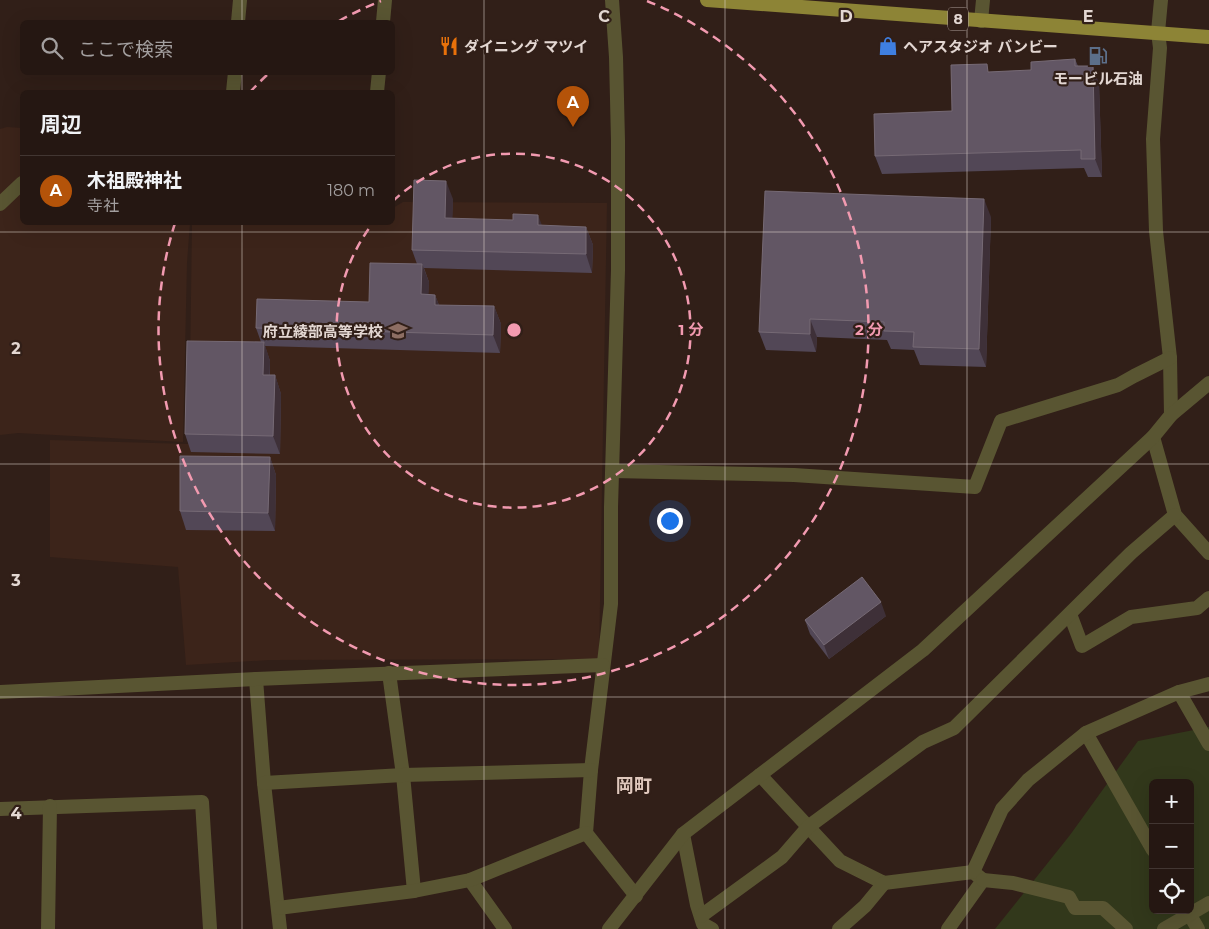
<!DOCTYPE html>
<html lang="ja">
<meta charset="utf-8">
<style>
:root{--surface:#251712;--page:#312420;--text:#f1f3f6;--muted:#a39f9f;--line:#423632;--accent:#b45309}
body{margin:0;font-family:Montserrat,"Noto Sans JP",sans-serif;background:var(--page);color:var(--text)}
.controls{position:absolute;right:15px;bottom:15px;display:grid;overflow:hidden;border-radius:8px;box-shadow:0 5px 20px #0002}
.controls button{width:45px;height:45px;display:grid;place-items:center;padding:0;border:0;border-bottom:1px solid var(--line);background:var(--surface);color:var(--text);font:25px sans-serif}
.you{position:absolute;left:669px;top:520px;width:18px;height:18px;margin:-12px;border:4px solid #fff;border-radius:50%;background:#1a73e8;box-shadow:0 0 0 8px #1a73e833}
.badge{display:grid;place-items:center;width:32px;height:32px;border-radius:50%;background:var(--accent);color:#fff;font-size:16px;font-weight:700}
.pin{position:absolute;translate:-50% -41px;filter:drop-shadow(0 1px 2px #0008)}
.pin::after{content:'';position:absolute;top:26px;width:18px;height:15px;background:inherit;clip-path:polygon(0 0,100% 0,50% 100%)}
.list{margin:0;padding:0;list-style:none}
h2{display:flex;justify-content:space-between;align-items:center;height:65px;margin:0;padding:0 20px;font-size:21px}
h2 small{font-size:16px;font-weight:400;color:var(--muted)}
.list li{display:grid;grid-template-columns:32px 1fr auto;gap:15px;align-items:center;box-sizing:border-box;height:70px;padding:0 20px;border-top:1px solid var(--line)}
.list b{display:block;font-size:19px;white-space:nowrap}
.list p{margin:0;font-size:16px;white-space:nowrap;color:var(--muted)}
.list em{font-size:16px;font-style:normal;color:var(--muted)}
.icon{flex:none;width:28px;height:28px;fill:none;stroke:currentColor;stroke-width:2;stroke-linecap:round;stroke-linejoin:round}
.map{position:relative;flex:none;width:1209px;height:929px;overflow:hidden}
.search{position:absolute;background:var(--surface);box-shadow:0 5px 20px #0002;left:20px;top:20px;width:375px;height:55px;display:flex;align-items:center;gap:12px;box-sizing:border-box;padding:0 18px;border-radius:8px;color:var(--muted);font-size:19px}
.panel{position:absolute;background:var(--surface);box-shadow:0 5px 20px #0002;left:20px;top:90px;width:375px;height:135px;border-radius:8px}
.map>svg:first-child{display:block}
.built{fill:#3c241a}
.green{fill:#32381b;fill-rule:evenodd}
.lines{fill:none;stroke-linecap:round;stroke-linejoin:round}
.minor{stroke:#595532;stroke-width:14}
.primary{stroke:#8d8436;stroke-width:14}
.wall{fill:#524756}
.shaded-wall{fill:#3e3038}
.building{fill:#625664;stroke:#766a75}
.grid{fill:none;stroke:#e3d7d2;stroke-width:1;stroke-opacity:0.55}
.ring{fill:none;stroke:#f29ab0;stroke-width:2.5;stroke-dasharray:9 6}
.labels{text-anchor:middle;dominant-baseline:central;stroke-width:4.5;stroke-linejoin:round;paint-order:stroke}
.shield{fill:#311f18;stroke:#aea09a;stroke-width:1}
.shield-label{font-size:14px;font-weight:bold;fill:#e3d7d2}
.poi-label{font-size:15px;font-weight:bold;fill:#e3d7d2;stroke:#311f18;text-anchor:start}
.quarter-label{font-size:18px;font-weight:bold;fill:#e0c8bd;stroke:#311f18}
.grid-label{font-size:16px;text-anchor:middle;font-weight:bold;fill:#e3d7d2;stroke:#311f18;stroke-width:4.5;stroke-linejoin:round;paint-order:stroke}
.centre{fill:#f29ab0;stroke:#311f18;stroke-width:2.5}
.ring-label{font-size:15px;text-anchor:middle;font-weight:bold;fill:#f29ab0;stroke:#311f18;stroke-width:4.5;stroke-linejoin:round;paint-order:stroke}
</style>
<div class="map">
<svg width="1209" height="929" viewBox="0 0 1209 929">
<rect width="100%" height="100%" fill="#311f18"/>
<g class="built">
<path d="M7,127L22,128V222L190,223L187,263L183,442L18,433L0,435V129Z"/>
<path d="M403,202L607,203L599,659L269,660L186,665L178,567L50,557V440L189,444L192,223L392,222L393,208Z"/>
</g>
<path class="green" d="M1209,727V929H995L1070,835L1138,741ZM1153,783H1190V910H1153Z"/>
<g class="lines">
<g class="minor">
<path d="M612,0L616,57L618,141V270L611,507V604L591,770L586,833L636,896"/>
<path d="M1161,0L1158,32L1160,48L1153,139L1156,231L1170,358L1171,415"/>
<path d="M981,21L983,0"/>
<path d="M238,22L240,0"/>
<path d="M383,22L385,0"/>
<path d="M233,92L235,72"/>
<path d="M377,92L379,72"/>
<path d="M0,204L22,183"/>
<path d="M1153,437L1175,515L1209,553"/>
<path d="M613,471L794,475L975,487L1001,421L1118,385L1134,376L1170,358"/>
<path d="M1070,614L1082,646L1131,617L1197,608L1209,598"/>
<path d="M389,673L403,775L414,891"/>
<path d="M256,679L264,783L280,929"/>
<path d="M0,692L256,679L603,665"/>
<path d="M1179,692L1209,744"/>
<path d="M1086,733L1153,850"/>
<path d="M760,775L840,861L884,883L973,872L983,880L948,929"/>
<path d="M264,783L403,775L591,770"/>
<path d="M0,809L202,802L210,929"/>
<path d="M683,834L697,905L703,924L712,929"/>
<path d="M973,872L1002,809L1028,780L1086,733L1179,692L1209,684"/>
<path d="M470,880L505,929"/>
<path d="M983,880L1013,883L1069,897L1075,908H1103L1126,929"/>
<path d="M278,908L414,891L470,880L586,833"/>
<path d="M1187,910L1198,929"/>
<path d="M701,916L782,857L808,827L923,742L954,728L1131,553L1175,515"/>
<path d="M48,929L50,806"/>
<path d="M609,929L683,834L923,650L1153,437L1171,415L1209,383"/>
<path d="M839,929L865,906L884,883"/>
<path d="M1164,929L1209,903"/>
</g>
<path class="primary" d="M707,0L1209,37"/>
</g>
<g class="wall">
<path d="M1075,59L1078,66L1099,84L1102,177H1088L1084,168L882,174L875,156L952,111L1031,70Z"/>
<path d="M453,199L452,218L542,226L586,227L593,245L592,273L424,268L429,282L428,294L435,295L439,305L494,306L501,324L500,353L265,346L270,361V375H275L281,394L280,454L191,452L185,434L261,342L256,328L369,302L417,264L412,250Z"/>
<path d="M991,217L986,367L920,365L914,350L891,349L887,340L817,337L816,352L766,350L759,332Z"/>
<path d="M270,457L276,475L275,531L186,530L180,511Z"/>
<path d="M886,616L829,659L810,634L805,620Z"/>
</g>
<g class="shaded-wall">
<path d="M1093,66L1099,84L1102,177L1095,159Z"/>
<path d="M446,181L453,199L452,236L445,218Z"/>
<path d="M984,199L991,217L986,367L979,349Z"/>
<path d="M538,215L545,233L538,225Z"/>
<path d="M586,227L593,245L592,273L586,254Z"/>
<path d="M422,264L429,282L428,312L421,294Z"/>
<path d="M435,295L442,313L435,305Z"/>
<path d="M494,306L501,324L500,353L493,335Z"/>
<path d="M810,319L817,337L816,352L810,334Z"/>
<path d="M264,342L270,361L269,393L263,375Z"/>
<path d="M275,375L281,394L280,454L273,436Z"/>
<path d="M270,457L276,475L275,531L268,513Z"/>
<path d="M881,602L886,616L829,659L824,645Z"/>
</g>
<g class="building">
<path d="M1075,59V66H1093L1095,159H1081V150L875,156L874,114L952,111L951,65L987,64L988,72L1031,70V62Z"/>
<path d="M414,180L446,181L445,218L513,220V214L538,215V225L586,227V254L412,250Z"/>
<path d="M765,191L984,199L979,349L913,347L914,332L884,331V322L810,319V334L759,332Z"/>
<path d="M370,263L422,264L421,294L435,295V305L494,306L493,335L256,328L257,299L369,302Z"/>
<path d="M187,341L264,342L263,375H275L273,436L185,434Z"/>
<path d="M180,456L270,457L268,513L180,511Z"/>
<path d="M862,577L881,602L824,645L805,620Z"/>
</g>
<path class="grid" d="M242,0V22M484,0V929M725,0V929M967,0V929M242,72V92M242,222V929M0,232H1209M0,464H1209M0,697H1209"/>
<g class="ring">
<path d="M393 201A177 177 0 1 1 373 223"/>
<path d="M250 92A355 355 0 0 1 267 75M339 21A355 355 0 0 1 381 1M647 1A355 355 0 1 1 175 223"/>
</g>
<defs>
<g id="restaurant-bare" transform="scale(1.5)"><path d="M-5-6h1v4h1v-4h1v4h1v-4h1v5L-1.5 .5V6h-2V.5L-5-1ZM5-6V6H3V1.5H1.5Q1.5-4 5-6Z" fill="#e8710a" stroke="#311f18" stroke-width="2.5" paint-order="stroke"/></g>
<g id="shop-bare" transform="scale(1.5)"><path d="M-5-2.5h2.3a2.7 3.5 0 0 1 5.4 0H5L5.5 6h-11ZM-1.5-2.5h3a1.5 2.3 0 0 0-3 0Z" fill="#3f7fe0" stroke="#311f18" stroke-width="2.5" paint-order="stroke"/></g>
<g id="fuel-bare" transform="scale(1.5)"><path d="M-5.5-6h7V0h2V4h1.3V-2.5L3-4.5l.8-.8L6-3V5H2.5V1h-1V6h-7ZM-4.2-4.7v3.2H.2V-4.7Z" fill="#5c6f8a" stroke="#311f18" stroke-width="2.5" paint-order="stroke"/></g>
<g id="school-bare" transform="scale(1.5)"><path d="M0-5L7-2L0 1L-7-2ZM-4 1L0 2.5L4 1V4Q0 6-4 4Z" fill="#8d6e63" stroke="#311f18" stroke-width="2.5" paint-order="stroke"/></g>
</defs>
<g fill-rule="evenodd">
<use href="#restaurant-bare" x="449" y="46"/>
<use href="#shop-bare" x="888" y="46"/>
<use href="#fuel-bare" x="1098" y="56"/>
<use href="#school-bare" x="398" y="331"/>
</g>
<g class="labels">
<rect class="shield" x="948" y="7.5" width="20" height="23" rx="4"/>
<g class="shield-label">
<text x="958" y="19">8</text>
</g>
<g class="poi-label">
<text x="464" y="46">ダイニング マツイ</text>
<text x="903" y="46">ヘアスタジオ バンビー</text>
<text x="1098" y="78" text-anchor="middle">モービル石油</text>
<text x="383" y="331" text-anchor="end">府立綾部高等学校</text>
</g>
<g class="quarter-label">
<text x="634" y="786">岡町</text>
</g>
</g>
<g class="grid-label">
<text x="604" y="22">C</text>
<text x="846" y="22">D</text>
<text x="1088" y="22">E</text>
<text x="16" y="354">2</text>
<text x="16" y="586">3</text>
<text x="16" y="819">4</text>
</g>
<circle cx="514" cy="330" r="8" class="centre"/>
<g class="ring-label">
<text x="691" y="335">1 分</text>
<text x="869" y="335">2 分</text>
</g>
</svg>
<div class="controls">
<button>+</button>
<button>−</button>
<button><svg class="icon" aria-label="locate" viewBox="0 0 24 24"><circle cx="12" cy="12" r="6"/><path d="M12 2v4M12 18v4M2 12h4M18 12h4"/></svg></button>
</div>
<div class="you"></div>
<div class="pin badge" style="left:573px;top:127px">A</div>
<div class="search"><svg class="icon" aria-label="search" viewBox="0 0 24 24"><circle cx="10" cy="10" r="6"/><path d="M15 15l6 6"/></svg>ここで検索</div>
<section class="panel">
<h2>周辺<small></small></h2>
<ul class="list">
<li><span class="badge">A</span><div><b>木祖殿神社</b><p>寺社</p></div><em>180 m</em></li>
</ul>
</section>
</div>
